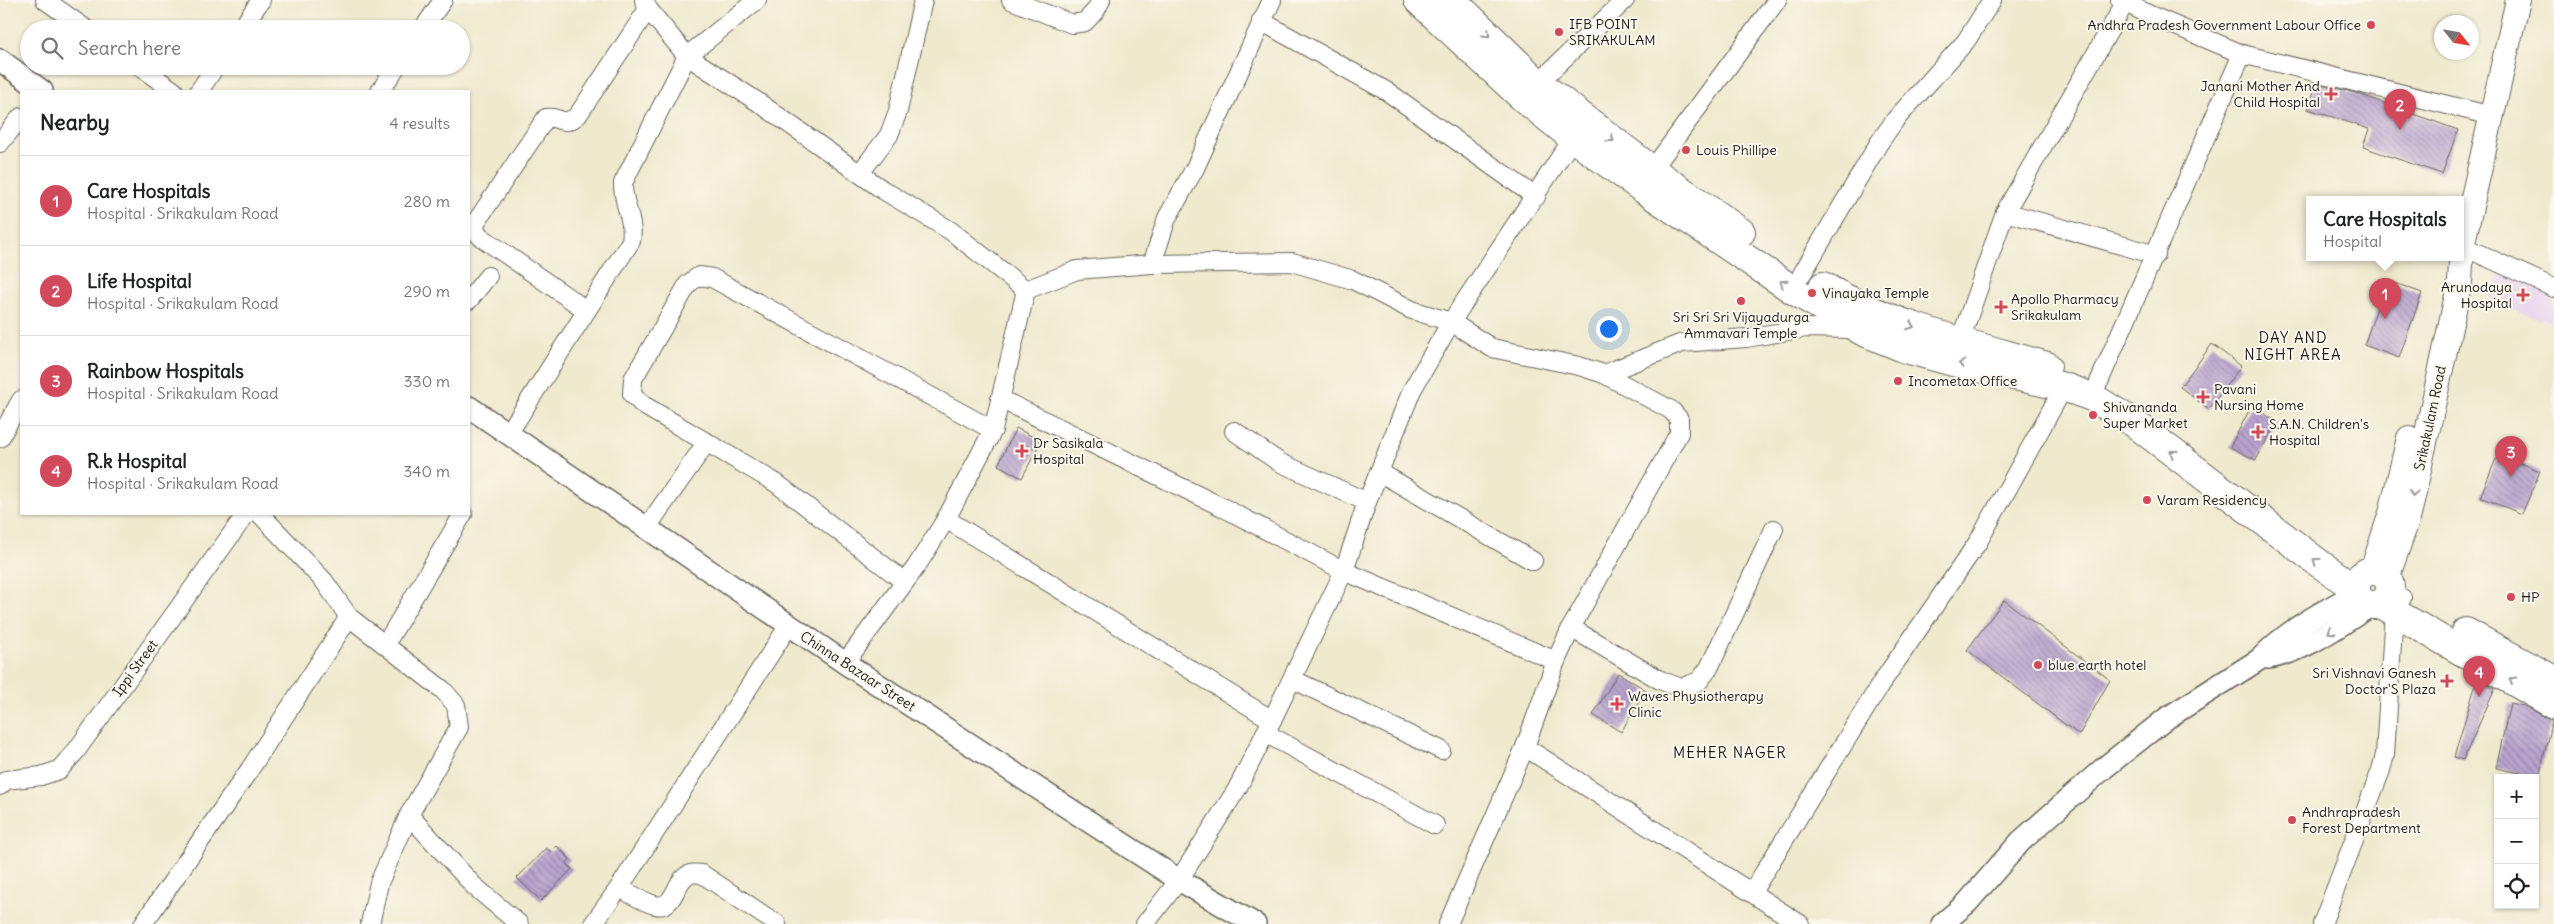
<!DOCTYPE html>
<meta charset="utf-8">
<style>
:root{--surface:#fff;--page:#f6f6f6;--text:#202124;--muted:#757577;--line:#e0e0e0;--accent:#d1495b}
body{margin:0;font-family:Delius,sans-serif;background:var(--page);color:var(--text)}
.controls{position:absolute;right:15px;bottom:15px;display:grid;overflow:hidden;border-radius:0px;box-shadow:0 1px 4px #0004}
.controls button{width:45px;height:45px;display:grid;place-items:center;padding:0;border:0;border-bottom:1px solid var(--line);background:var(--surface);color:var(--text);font:25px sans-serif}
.compass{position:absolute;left:2434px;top:15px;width:45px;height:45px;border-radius:50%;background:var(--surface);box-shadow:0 1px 4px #0004;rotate:121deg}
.you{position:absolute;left:1608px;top:328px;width:18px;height:18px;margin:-12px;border:4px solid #fff;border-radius:50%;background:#1a73e8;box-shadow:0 0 0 8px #1a73e833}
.badge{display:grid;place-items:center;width:32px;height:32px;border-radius:50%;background:var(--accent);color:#fff;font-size:16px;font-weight:700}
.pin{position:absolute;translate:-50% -41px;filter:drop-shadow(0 1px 2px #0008)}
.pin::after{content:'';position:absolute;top:26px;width:18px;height:15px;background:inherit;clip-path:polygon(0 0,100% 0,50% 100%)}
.popup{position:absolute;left:2306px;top:196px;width:158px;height:65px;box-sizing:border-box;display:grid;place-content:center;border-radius:0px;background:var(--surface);filter:drop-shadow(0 1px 4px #0005);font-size:16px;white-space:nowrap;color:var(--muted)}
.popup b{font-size:19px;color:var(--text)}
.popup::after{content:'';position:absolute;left:50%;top:100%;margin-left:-10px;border:10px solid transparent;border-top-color:var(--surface)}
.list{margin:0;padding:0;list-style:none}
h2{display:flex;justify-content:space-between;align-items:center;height:65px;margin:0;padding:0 20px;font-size:21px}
h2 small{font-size:16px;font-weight:400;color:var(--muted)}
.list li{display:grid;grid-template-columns:32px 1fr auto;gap:15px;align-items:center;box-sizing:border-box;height:90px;padding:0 20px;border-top:1px solid var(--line)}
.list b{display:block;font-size:19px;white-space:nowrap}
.list p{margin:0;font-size:16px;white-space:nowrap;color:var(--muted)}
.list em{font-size:16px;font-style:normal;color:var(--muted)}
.icon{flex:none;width:28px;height:28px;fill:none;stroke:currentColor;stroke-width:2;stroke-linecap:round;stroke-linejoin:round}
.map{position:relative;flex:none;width:2554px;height:924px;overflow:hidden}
.search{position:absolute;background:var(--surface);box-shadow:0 1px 4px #0004;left:20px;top:20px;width:450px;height:55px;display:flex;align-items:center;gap:12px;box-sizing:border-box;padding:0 18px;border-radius:28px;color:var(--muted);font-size:19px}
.panel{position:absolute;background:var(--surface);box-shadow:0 1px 4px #0004;left:20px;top:90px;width:450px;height:425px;border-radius:0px}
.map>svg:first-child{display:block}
.built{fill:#e8d2ef}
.building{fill:url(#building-back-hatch)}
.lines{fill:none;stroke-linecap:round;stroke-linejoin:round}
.minor-casing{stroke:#66645a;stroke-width:20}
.tertiary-casing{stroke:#66645a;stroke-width:24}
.secondary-casing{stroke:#66645a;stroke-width:26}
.primary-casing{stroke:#66645a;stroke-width:30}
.minor{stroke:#fff;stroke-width:18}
.tertiary{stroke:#fff;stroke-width:21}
.secondary{stroke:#fff;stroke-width:24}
.primary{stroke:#fff;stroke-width:28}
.oneway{stroke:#999}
.poi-dot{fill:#d1495b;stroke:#fbf7ec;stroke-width:2}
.labels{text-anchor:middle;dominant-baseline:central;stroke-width:4;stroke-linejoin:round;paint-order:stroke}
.poi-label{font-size:14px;fill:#1c1c1c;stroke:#fbf7ec;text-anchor:start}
.street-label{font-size:14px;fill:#1c1c1c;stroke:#fbf7ec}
.neighbourhood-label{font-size:15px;letter-spacing:1px;fill:#1c1c1c;stroke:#fbf7ec}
</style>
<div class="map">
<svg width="2554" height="924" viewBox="0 0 2554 924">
<defs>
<pattern id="building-back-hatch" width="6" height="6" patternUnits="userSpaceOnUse" patternTransform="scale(1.25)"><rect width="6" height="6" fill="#b9a4cf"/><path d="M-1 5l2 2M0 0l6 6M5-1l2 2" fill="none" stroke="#9685a7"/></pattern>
</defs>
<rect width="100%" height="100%" fill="#fbf7ec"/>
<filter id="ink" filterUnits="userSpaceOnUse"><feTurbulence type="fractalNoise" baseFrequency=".02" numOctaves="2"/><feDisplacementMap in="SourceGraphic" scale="10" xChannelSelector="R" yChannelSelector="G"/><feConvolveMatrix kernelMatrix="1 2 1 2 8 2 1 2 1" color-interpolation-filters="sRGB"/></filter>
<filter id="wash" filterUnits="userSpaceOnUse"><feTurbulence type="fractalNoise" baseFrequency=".0096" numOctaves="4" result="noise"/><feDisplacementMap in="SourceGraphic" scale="20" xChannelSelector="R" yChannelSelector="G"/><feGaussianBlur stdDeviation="1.12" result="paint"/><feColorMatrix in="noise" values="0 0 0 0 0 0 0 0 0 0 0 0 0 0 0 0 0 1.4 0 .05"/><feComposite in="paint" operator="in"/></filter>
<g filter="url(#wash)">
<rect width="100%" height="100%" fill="#efe9ce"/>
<path class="built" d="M2504,262L2554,289V324L2490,301Z"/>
<g id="blocks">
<g class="building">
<path d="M2317,83L2359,94L2458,130L2442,174L2363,147L2369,129L2308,109Z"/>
<path d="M2387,280L2422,293L2399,358L2364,345Z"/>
<path d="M2212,344L2241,366L2209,409L2180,387Z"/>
<path d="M2251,407L2277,421L2256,460L2230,447Z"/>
<path d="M1016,428L1041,441L1022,478L998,465Z"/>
<path d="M2498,454L2540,471L2522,514L2480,497Z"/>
<path d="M2004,600L2110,680L2079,735L1967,650Z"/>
<path d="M1618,673L1646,690L1621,732L1593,715Z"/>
<path d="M2477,680L2495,689L2463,760L2454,757Z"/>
<path d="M2510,703L2524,706L2552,720L2539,777L2496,768Z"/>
<path d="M557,846L570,859L566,864L572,869L541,901L517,878L546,848L551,852Z"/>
</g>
</g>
</g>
<g filter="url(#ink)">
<use href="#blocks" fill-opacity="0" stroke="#66645a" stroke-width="1"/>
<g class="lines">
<g class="minor-casing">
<g id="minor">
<path d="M45,0L86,29"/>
<path d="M644,0L648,9L687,56L758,102L883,190L951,231L1026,290"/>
<path d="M1011,0L1072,24L1085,22L1096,10L1101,0"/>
<path d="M2120,0L2150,15L2242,54L2492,116"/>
<path d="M1261,21L1388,92L1536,197"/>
<path d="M241,29L261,0"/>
<path d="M423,29L443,0"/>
<path d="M139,66L174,91"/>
<path d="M1538,83L1625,0"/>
<path d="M199,91L216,66"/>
<path d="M380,91L397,66"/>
<path d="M0,143L21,117"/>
<path d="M1652,170L1777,0"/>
<path d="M860,173L889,135L898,111L923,0"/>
<path d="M2005,212L2156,255"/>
<path d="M2462,246L2554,288"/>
<path d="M1152,264L1167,218L1195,168L1272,0"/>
<path d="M1802,274L1879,143L1895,120L1966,41L1992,0"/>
<path d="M469,300L488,276"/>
<path d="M586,310L481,237L475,230L476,222L546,118C561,116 563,128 578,115L648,9"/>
<path d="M1960,341L2005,212L2125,3"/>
<path d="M2099,382L2242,54"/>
<path d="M1000,399L1222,507L1344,571L1556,661"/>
<path d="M1234,431L1279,462L1367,502"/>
<path d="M508,434L631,241C635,221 622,203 623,183L687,56L757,0"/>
<path d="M0,438L21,400"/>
<path d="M1379,472L1533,561"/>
<path d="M946,519L1272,720"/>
<path d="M647,527L707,442"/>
<path d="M905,582L776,483L643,405L632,394L633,379L688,284L699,276L712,278L993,430"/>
<path d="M349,617L443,690L456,705L459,727L409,815L379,883L370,924"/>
<path d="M1571,628L1660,680L1681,688L1699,681L1709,668L1774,529"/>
<path d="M385,645L463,514"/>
<path d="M845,663L916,567L946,519L993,430L1026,290L1077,270L1152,264L1292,262L1353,280L1412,310L1451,322L1492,348L1579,366L1604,374"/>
<path d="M1292,679L1441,750"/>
<path d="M1265,733L1435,825"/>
<path d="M0,786L6,780L41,776L59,770L76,751L246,514"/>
<path d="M409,815L474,886L519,924"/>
<path d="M619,888L789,625"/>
<path d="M1752,892L1882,682L1978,542L2064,387"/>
<path d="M143,924L250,769L349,617L324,581L260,514"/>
<path d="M593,924L619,888C630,893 643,902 655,905C676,910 674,879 690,874C694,873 699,874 702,874L777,924"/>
<path d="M1145,924L1179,880L1237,789L1272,720L1344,571L1367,502L1412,390L1451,322L1573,138"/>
<path d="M1448,924L1525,747"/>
<path d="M1800,924L1525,747L1556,661L1571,628L1679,433V419L1671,410L1604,374L1682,343L1746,338L1806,328L1851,329"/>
<path d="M2322,924L2381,770L2385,755L2394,611L2402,598"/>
</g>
</g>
<g class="tertiary-casing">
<g id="tertiary">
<path d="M0,60L42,91"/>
<path d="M469,407L845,663L1179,880L1255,924"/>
<path d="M2268,658C2303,653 2342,624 2372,605"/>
<path d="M1942,924L1967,903L2021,841L2104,768L2167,718L2260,659C2285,631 2324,611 2357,593"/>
</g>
</g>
<g class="secondary-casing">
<g id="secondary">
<path d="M2372,571L2391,513L2409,438"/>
<path d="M2387,578L2409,515L2460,282L2462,246L2518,0"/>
</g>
</g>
<g class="primary-casing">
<g id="primary">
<path d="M1418,0L1522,97L1573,138L1640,187L1793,290L1862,331L1906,349L1953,362L2064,387L2092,397L2134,423L2320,564L2356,589"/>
<path d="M1452,0L1538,83L1652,170L1741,232"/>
<path d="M1823,286C1892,326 1971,344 2047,366"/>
<circle cx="2373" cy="588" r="17"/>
<path d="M2380,604L2554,705"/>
<path d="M2466,632L2554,680"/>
</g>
</g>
<use href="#minor" class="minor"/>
<use href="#tertiary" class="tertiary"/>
<use href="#secondary" class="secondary"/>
<use href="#primary" class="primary"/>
</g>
<defs><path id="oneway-chevron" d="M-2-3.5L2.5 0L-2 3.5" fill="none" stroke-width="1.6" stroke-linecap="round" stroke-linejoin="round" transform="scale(1.25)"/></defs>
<g class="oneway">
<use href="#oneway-chevron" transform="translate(1487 34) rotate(44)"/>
<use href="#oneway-chevron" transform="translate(1611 139) rotate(37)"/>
<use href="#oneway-chevron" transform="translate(1783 283) rotate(-146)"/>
<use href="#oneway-chevron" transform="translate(1911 326) rotate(21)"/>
<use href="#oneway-chevron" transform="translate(1962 364) rotate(-167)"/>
<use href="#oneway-chevron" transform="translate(2173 453) rotate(-143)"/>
<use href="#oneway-chevron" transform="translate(2413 493) rotate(102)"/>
<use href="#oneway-chevron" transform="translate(2316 561) rotate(-144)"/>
<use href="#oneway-chevron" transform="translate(2331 631) rotate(148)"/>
<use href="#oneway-chevron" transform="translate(2512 680) rotate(-150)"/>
</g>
</g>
<g class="poi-dot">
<circle cx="2371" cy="25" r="5"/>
<circle cx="1559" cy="32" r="5"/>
<path d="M2328.5 86.5h5v5h5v5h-5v5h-5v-5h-5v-5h5z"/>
<circle cx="1686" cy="150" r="5"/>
<circle cx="1812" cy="293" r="5"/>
<path d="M2520.5 287.5h5v5h5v5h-5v5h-5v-5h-5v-5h5z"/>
<circle cx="1741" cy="301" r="5"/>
<path d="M1998.5 299.5h5v5h5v5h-5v5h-5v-5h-5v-5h5z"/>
<circle cx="1898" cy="381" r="5"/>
<path d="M2200.5 389.5h5v5h5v5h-5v5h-5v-5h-5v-5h5z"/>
<circle cx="2093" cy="415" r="5"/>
<path d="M2255.5 424.5h5v5h5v5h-5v5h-5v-5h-5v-5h5z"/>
<path d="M1019.5 443.5h5v5h5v5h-5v5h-5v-5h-5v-5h5z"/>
<circle cx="2147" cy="500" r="5"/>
<circle cx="2511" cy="597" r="5"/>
<circle cx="2038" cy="665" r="5"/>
<path d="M2444.5 673.5h5v5h5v5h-5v5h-5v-5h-5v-5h5z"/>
<path d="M1614.5 696.5h5v5h5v5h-5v5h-5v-5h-5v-5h5z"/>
<circle cx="2292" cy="820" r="5"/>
</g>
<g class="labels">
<g class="poi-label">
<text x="1569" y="24">IFB POINT<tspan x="1569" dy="16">SRIKAKULAM</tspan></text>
<text x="2361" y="25" text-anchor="end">Andhra Pradesh Government Labour Office</text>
<text x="2320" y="86" text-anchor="end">Janani Mother And<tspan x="2320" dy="16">Child Hospital</tspan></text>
<text x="1696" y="150">Louis Phillipe</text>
<text x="2512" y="287" text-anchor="end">Arunodaya<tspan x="2512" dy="16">Hospital</tspan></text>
<text x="1822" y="293">Vinayaka Temple</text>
<text x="2011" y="299">Apollo Pharmacy<tspan x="2011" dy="16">Srikakulam</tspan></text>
<text x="1741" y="317" text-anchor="middle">Sri Sri Sri Vijayadurga<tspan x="1741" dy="16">Ammavari Temple</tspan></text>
<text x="1908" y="381">Incometax Office</text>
<text x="2214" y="389">Pavani<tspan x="2214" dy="16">Nursing Home</tspan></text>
<text x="2103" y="407">Shivananda<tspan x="2103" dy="16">Super Market</tspan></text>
<text x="2269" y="424">S.A.N. Children's<tspan x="2269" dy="16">Hospital</tspan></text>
<text x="1033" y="443">Dr Sasikala<tspan x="1033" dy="16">Hospital</tspan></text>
<text x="2157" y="500">Varam Residency</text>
<text x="2521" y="597">HP</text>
<text x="2048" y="665">blue earth hotel</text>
<text x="2436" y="673" text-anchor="end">Sri Vishnavi Ganesh<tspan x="2436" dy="16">Doctor'S Plaza</tspan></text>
<text x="1628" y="696">Waves Physiotherapy<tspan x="1628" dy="16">Clinic</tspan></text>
<text x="2302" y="812">Andhrapradesh<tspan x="2302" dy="16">Forest Department</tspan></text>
</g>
<g class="street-label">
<text transform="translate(2430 418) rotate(-78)">Srikakulam Road</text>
<text transform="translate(135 668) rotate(-54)">Ippi Street</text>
<text transform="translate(858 671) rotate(33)">Chinna Bazaar Street</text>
</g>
<g class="neighbourhood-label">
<text x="2293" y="337">DAY AND<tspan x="2293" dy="17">NIGHT AREA</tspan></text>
<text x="1730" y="752">MEHER NAGER</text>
</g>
</g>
</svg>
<div class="controls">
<button>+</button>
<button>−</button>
<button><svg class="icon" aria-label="locate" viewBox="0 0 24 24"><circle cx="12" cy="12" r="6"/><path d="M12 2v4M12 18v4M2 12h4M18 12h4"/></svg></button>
</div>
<svg class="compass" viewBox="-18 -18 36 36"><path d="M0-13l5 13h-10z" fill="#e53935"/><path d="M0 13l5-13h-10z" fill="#757577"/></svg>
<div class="you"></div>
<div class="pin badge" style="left:2385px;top:319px">1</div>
<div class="popup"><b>Care Hospitals</b>Hospital</div>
<div class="pin badge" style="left:2400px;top:130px">2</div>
<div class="pin badge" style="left:2511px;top:477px">3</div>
<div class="pin badge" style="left:2479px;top:697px">4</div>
<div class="search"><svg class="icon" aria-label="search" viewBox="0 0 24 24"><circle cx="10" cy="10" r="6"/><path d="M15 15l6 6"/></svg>Search here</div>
<section class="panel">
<h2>Nearby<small>4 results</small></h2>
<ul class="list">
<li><span class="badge">1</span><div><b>Care Hospitals</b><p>Hospital · Srikakulam Road</p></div><em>280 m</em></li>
<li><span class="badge">2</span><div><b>Life Hospital</b><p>Hospital · Srikakulam Road</p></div><em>290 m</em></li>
<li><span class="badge">3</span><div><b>Rainbow Hospitals</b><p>Hospital · Srikakulam Road</p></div><em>330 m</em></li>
<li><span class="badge">4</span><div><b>R.k Hospital</b><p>Hospital · Srikakulam Road</p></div><em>340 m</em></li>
</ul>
</section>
</div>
